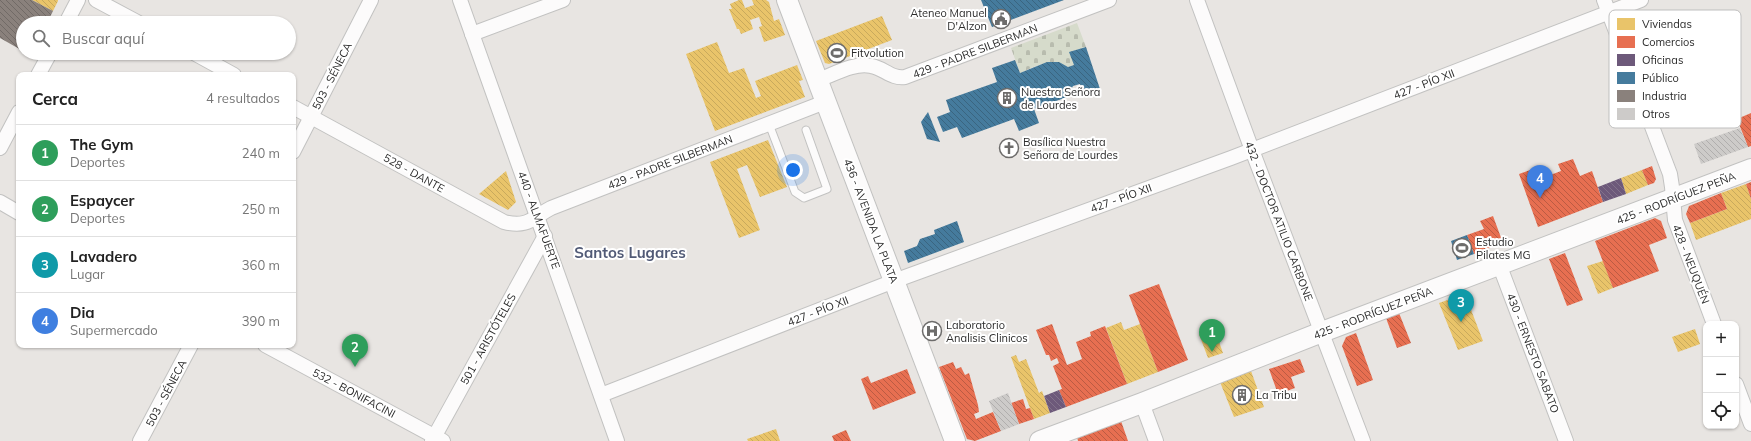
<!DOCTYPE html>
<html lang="es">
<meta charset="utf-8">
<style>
:root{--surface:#fff;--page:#f2f2f2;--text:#222;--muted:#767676;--line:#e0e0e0;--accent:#6d6c6b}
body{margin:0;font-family:Mulish,sans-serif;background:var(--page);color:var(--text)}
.controls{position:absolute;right:12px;bottom:12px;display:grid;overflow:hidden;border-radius:8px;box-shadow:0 1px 3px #0004}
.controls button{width:36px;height:36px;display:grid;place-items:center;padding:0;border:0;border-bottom:1px solid var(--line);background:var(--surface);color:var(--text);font:20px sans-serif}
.you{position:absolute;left:793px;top:170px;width:14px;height:14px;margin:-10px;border:3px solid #fff;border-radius:50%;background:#1a73e8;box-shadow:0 0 0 6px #1a73e833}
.badge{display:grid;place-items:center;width:26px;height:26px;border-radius:50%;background:var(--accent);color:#fff;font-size:13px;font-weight:700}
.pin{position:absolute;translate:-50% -33px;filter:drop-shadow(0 1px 2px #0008)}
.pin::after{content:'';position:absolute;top:21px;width:14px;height:12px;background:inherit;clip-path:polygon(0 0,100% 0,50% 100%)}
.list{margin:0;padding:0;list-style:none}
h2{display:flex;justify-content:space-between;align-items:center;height:52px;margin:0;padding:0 16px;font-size:17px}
h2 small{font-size:13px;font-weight:400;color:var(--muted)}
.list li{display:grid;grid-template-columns:26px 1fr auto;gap:12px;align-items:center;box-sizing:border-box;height:56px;padding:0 16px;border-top:1px solid var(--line)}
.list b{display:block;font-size:15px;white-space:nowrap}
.list p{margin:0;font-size:13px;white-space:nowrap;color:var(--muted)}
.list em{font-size:13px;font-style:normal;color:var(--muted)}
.icon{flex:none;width:22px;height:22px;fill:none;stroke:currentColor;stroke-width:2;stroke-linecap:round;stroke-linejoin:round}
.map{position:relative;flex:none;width:1751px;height:441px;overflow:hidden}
.search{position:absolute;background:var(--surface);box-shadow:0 1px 3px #0004;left:16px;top:16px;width:280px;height:44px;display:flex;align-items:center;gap:10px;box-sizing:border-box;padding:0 14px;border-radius:22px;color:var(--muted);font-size:15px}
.panel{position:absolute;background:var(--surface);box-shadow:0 1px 3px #0004;left:16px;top:72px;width:280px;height:276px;border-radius:8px}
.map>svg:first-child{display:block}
.cemetery{fill:url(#cemetery-stones)}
.homes{fill:url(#homes-back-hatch)}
.shops{fill:url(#shops-back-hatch)}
.offices{fill:url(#offices-back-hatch)}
.public{fill:url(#public-back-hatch)}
.industry{fill:url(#industry-back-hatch)}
.building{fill:url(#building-back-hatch)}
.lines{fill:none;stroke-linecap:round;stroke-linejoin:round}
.lane-casing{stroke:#c2c2c1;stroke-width:9}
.street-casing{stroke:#c2c2c1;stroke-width:16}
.secondary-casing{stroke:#c2c2c1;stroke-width:22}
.lane{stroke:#fcfbfb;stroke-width:7}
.street{stroke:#fcfbfb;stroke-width:14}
.secondary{stroke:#fcfbfb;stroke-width:20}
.labels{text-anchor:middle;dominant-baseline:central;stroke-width:4;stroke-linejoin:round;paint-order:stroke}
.poi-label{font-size:11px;fill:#2b2b2b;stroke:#fff;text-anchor:start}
.street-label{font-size:11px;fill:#2b2b2b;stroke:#fff}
.district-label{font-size:15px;font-weight:bold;fill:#515a76;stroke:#fff}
.key{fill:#fff;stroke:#bfbfbf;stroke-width:1}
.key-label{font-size:11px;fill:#2b2b2b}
</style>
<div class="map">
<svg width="1751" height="441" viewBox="0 0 1751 441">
<defs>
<pattern id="cemetery-stones" width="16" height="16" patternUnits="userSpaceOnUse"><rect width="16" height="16" fill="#d6dbcb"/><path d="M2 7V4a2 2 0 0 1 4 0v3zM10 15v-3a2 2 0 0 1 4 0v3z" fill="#b8bcae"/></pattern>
<pattern id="homes-back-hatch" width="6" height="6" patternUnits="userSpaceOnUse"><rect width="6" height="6" fill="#e9c46a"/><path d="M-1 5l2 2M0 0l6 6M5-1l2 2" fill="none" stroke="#c8a95c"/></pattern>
<pattern id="shops-back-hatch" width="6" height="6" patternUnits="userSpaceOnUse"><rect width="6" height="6" fill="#e76f51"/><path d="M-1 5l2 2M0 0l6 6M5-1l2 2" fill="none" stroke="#bb5b43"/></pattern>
<pattern id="offices-back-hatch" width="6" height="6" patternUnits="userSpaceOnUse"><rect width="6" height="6" fill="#6d597a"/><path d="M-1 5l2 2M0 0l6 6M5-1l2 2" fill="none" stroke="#82728b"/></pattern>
<pattern id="public-back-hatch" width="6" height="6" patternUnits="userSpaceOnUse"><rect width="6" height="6" fill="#457b9d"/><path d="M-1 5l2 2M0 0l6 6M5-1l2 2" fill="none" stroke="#3a6580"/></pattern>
<pattern id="industry-back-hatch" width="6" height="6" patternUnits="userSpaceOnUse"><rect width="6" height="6" fill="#8a817c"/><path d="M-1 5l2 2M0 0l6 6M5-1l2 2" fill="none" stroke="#716a66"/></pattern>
<pattern id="building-back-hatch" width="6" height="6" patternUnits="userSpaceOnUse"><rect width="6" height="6" fill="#cdcbc9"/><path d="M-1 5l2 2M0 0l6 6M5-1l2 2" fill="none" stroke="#b0aead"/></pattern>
</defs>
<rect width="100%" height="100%" fill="#e8e5e2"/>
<path class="cemetery" d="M1077,23L1086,47L1070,52L1074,65L1068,67C1050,57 1037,66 1020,73L1011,48Z"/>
<g class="homes">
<path d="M32,0H58V1L53,11Z"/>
<path d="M739,0H742L745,8L754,5L752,0H766L769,2L774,21L779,19L785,35L764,42L759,27L762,26L759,17L750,20L753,29L741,34L739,29H737L729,9H732L730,4Z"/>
<path d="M882,16L892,40L829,64L825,63L816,41Z"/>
<path d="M717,42L729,73L744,68L756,98L761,96L755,81L797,65L803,80L799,81L805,97L715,131L686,54Z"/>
<path d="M768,140L787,187L760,197L747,165L737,169L760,230L739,238L710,162Z"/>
<path d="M1642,170L1648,185L1626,194L1621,178Z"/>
<path d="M506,171L516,202L508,210L479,194Z"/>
<path d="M1746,184L1751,199V219L1696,240L1690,223L1727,209L1721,193Z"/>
<path d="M1603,261L1613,288L1598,294L1587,266Z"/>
<path d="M1465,294L1483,341L1458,350L1439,303Z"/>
<path d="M1121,322L1124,330L1140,324L1158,372L1127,384L1106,328Z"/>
<path d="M1214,328L1223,353L1208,358L1199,334Z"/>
<path d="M1695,329L1700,344L1678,352L1672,337Z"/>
<path d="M1016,355L1019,362L1026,359L1039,393L1042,391L1050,413L1034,419L1011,357Z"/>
<path d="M1251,371L1264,407L1234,417L1220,382Z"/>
<path d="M776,429L780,441H748L747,439Z"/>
</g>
<g class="shops">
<path d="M1751,113V146L1748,147L1737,119Z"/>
<path d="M1573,159L1580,176L1592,171L1603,202L1538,227L1519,174L1541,166L1545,177L1561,171L1558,164Z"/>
<path d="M1652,166L1656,179L1654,183L1648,185L1642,170Z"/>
<path d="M1751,182V199L1746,184Z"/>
<path d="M1721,193L1727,209L1690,223L1686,214L1689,206Z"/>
<path d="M1493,216L1503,243L1474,254L1467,235L1484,229L1480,221Z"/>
<path d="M1655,218L1661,221L1667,238L1649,245L1659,271L1613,288L1595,241Z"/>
<path d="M1565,253L1583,300L1567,306L1549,259Z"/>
<path d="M1159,284L1188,360L1158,372L1129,295Z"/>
<path d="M1399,313L1411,343L1397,348L1386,318Z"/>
<path d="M1052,324L1067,365L1082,359L1076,342L1091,336L1090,332L1105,326L1127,384L1066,407L1059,390L1062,389L1053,366L1059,363L1057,358L1051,361L1049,355H1046L1036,330Z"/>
<path d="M1356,333L1373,380L1357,386L1342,346L1346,337Z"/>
<path d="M1300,359L1305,372L1291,377L1295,388L1278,394L1269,369Z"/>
<path d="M953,362L956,369L961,367L965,375L969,373L978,405L979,412L974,414L976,419L993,412L1001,431L975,441L967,439L939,367Z"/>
<path d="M907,369L916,393L873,410L861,379L868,376L871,383Z"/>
<path d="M1023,399L1026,409L1030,408L1034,419L1019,424L1011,403Z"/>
<path d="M1121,421L1128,441H1078L1077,437Z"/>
<path d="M846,430L851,441H834L832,436Z"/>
</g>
<g class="offices">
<path d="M1621,178L1626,194L1603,202L1598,187Z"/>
<path d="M1059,390L1066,407L1050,413L1044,396Z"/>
</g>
<g class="public">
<path d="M981,0H1064L992,27Z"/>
<path d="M1086,47L1101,92L1085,97L1080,84L1073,86L1067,97L1034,109L1039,123L1019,131L1014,119L962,138L957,127L943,132L937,117L950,112L946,100L997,82L992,68L1015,60L1020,73L1047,62H1059L1068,67L1074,65L1069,52Z"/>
<path d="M928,112L940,142L927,139L921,122Z"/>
<path d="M957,221L964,242L908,263L904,251L917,246L920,239L935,234L934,230Z"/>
<path d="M1467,235L1474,254L1457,260L1451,241Z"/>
</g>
<path class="industry" d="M0,0H32L53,11L47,23H23V51L0,38Z"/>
<g class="building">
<path d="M1740,128L1748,147L1701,164L1694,144Z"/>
<path d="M1008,393L1019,424L1001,431L989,401Z"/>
</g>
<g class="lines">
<g class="lane-casing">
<path id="lane" d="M769,124L795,192L804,198L827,189L806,130"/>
</g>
<g class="street-casing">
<g id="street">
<path d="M96,0L139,23"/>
<path d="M460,0L617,441"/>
<path d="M1197,0L1252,150L1363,441"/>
<path d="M1604,0L1670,174L1672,187L1675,220L1714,324"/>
<path d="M66,23L78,0"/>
<path d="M472,34L563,0"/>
<path d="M194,53L234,75"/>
<path d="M38,75L50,53"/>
<path d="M818,80C833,75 854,62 871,66C884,68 891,79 905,77L1109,0"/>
<path d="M293,107L504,222C528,228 532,218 551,208L825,102"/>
<path d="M0,148L19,112"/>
<path d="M293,152L371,0"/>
<path d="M0,202L19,213"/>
<path d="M1499,264L1566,441"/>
<path d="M265,345L443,441"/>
<path d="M1736,384L1751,424"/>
<path d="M601,395L894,281L1231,158L1641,0"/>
<path d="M1142,403L1156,441"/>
<path d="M140,441L191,345"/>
<path d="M432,441L545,236"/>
</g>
</g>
<g class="secondary-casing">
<g id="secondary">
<path d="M787,0L955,441"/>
<path d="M1040,441L1142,403L1322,332L1751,169"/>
</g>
</g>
<use href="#lane" class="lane"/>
<use href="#street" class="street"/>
<use href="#secondary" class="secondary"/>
</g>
<defs>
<g id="civic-ring" transform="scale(1)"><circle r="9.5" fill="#fff" stroke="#6d6c6b" stroke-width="1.5"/><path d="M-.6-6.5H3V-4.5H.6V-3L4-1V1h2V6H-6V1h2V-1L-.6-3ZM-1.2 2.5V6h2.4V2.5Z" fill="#6d6c6b"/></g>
<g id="stadium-ring" transform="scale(1)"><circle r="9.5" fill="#fff" stroke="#6d6c6b" stroke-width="1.5"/><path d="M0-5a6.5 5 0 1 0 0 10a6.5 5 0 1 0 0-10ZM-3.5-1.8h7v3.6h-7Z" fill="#6d6c6b"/></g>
<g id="building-ring" transform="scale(1)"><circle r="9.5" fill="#fff" stroke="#6d6c6b" stroke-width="1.5"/><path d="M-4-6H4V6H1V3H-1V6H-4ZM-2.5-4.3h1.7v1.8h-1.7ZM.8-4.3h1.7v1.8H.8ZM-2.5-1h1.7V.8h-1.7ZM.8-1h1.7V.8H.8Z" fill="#6d6c6b"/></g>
<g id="church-ring" transform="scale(1)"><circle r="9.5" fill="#fff" stroke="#6d6c6b" stroke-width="1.5"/><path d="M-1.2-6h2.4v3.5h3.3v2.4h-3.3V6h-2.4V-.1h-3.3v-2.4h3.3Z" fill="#6d6c6b"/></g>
<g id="hospital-ring" transform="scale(1)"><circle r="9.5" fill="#fff" stroke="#6d6c6b" stroke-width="1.5"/><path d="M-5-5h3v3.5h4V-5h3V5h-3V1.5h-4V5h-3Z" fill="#6d6c6b"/></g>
</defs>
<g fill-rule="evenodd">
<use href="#civic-ring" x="1001" y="19"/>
<use href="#stadium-ring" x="837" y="53"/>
<use href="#building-ring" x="1007" y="98"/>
<use href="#church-ring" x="1009" y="148"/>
<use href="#stadium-ring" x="1462" y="248"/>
<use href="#hospital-ring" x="932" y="331"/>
<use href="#building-ring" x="1242" y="395"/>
</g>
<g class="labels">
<g class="poi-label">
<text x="987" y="13" text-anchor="end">Ateneo Manuel<tspan x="987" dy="13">D'Alzon</tspan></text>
<text x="851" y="53">Fitvolution</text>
<text x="1021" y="92">Nuestra Señora<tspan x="1021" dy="13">de Lourdes</tspan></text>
<text x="1023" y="142">Basílica Nuestra<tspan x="1023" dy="13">Señora de Lourdes</tspan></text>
<text x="1476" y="242">Estudio<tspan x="1476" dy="13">Pilates MG</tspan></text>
<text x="946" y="325">Laboratorio<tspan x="946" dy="13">Analisis Clinicos</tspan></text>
<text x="1256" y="395">La Tribu</text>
</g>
<g class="street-label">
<text transform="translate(975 51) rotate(-21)">429 - PADRE SILBERMAN</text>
<text transform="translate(332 76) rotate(-63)">503 - SÉNECA</text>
<text transform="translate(1424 84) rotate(-21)">427 - PÍO XII</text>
<text transform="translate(670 162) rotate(-21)">429 - PADRE SILBERMAN</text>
<text transform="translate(414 173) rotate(29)">528 - DANTE</text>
<text transform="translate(1121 198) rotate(-20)">427 - PÍO XII</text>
<text transform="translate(1676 198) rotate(-21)">425 - RODRÍGUEZ PEÑA</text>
<text transform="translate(539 220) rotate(70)">440 - ALMAFUERTE</text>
<text transform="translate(871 221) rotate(69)">436 - AVENIDA LA PLATA</text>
<text transform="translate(1279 221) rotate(69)">432 - DOCTOR ATILIO CARBONE</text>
<text transform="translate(1691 264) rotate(69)">428 - NEUQUÉN</text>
<text transform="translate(818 311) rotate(-21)">427 - PÍO XII</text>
<text transform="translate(1373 313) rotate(-21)">425 - RODRÍGUEZ PEÑA</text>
<text transform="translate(488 339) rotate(-61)">501 - ARISTÓTELES</text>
<text transform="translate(1533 353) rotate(69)">430 - ERNESTO SABATO</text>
<text transform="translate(166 393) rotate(-62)">503 - SÉNECA</text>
<text transform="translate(354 393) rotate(28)">532 - BONIFACINI</text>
</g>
<g class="district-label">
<text x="630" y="252">Santos Lugares</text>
</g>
</g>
<rect x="1609" y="10" width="132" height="118" rx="6" class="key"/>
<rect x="1617" y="18" width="18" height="12" fill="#e9c46a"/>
<rect x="1617" y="36" width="18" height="12" fill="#e76f51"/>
<rect x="1617" y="54" width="18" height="12" fill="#6d597a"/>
<rect x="1617" y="72" width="18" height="12" fill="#457b9d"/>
<rect x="1617" y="90" width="18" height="12" fill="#8a817c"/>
<rect x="1617" y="108" width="18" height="12" fill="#cdcbc9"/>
<g class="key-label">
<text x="1642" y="28">Viviendas</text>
<text x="1642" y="46">Comercios</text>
<text x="1642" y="64">Oficinas</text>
<text x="1642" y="82">Público</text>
<text x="1642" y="100">Industria</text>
<text x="1642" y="118">Otros</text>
</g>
</svg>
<div class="controls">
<button>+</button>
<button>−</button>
<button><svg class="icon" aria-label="locate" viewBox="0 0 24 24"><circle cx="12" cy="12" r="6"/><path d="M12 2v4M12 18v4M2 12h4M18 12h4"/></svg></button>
</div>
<div class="you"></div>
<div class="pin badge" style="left:1212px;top:352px;background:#2e9e5b">1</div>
<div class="pin badge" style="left:355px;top:367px;background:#2e9e5b">2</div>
<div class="pin badge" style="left:1461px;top:322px;background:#0f9aa8">3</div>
<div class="pin badge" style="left:1540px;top:198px;background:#3f7fe0">4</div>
<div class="search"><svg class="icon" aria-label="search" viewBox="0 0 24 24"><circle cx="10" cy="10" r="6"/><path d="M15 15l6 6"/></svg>Buscar aquí</div>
<section class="panel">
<h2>Cerca<small>4 resultados</small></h2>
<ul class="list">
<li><span class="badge" style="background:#2e9e5b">1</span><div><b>The Gym</b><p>Deportes</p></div><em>240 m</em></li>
<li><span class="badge" style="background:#2e9e5b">2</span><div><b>Espaycer</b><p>Deportes</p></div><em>250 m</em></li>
<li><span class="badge" style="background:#0f9aa8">3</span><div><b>Lavadero</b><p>Lugar</p></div><em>360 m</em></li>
<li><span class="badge" style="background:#3f7fe0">4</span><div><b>Dia</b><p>Supermercado</p></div><em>390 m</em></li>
</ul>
</section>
</div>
